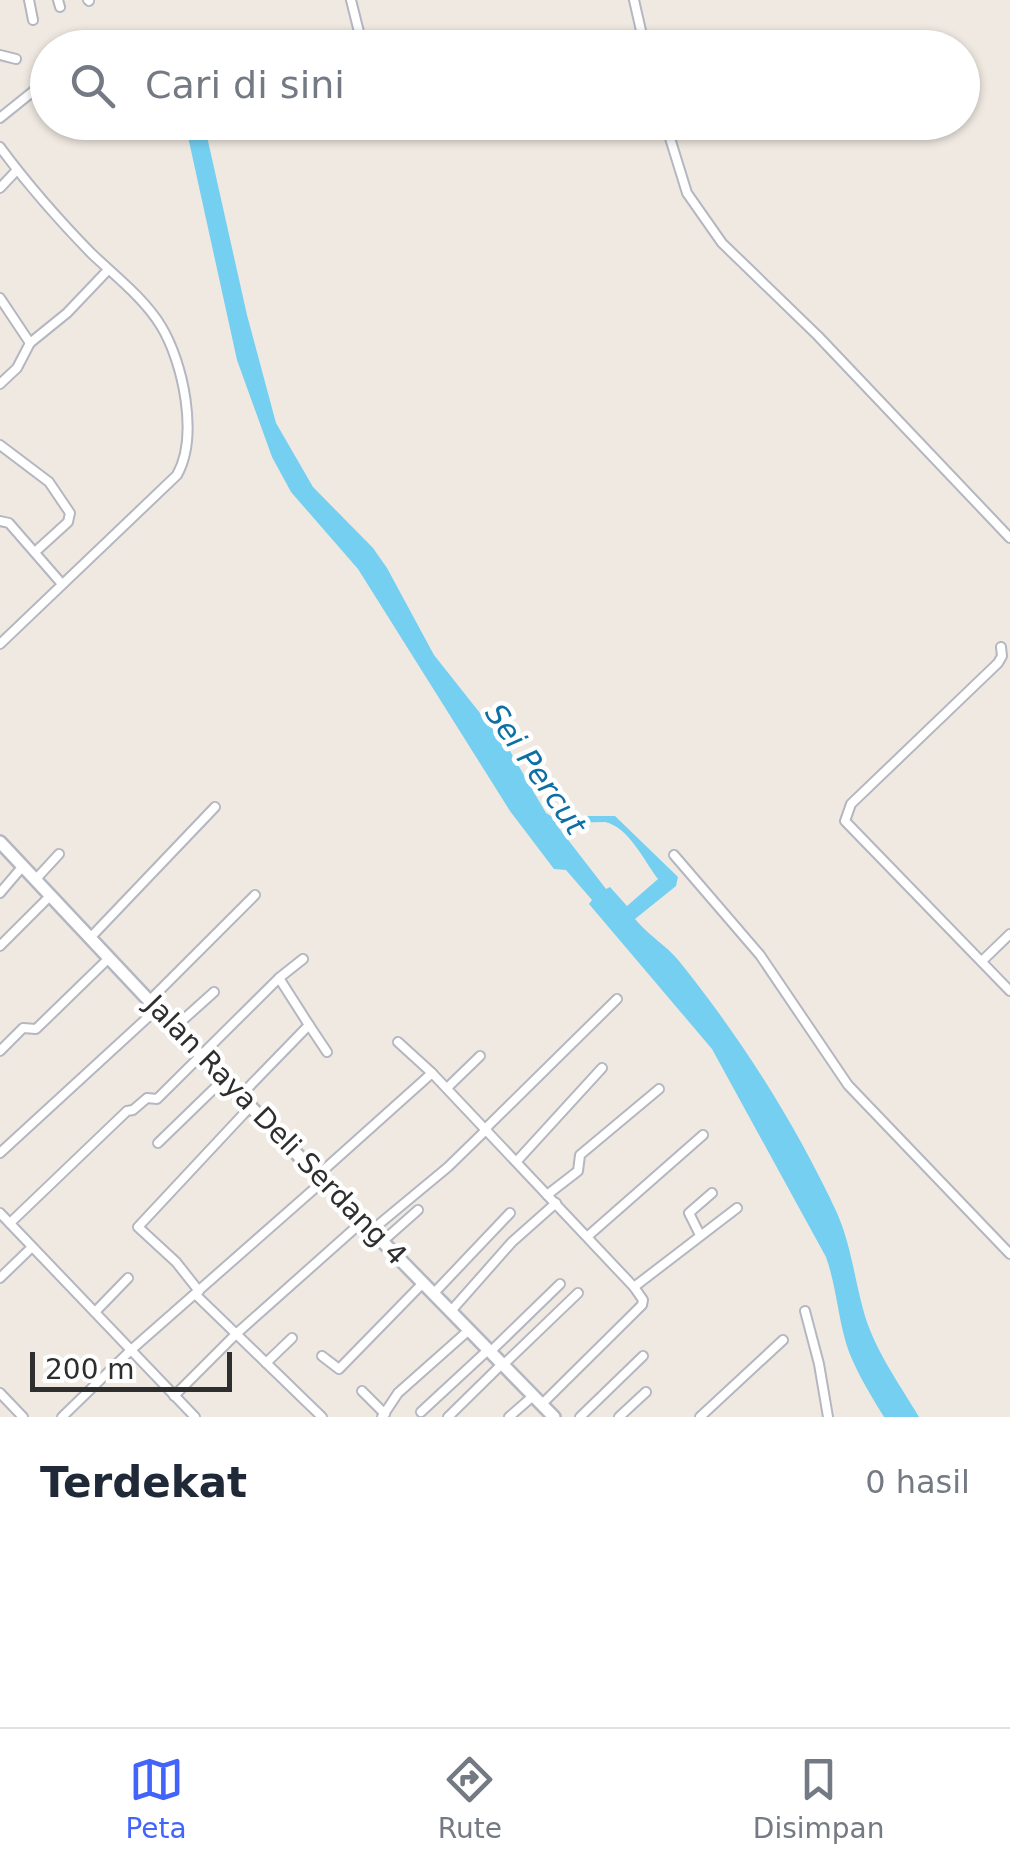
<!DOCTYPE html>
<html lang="id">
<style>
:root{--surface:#fff;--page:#f2f2f3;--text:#1f2937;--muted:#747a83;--line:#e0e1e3;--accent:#4264fb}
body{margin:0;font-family:"DejaVu Sans",sans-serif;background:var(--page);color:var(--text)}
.scale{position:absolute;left:30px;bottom:25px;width:202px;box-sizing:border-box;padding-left:10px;border:5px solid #2e2e2e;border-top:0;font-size:28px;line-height:35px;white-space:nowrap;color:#2e2e2e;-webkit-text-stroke:8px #fff;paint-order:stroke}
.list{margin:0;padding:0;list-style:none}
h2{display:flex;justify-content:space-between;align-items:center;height:130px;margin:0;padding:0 40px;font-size:42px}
h2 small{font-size:32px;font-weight:400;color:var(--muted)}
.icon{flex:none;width:55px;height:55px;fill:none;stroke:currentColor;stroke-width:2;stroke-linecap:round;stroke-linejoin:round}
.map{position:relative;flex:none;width:1010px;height:1417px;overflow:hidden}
.search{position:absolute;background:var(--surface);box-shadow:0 2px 8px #0004;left:30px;right:30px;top:30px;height:110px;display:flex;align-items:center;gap:25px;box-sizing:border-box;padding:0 35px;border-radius:55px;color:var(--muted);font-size:38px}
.sheet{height:310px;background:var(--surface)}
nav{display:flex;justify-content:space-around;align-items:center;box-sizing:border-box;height:140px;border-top:2px solid var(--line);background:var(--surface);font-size:28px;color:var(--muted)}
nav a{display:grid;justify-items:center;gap:5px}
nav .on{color:var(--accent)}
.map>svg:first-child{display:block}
.water{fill:#75cff0;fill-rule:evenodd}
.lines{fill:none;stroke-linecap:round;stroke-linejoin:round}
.street-casing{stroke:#b4b7c1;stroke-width:12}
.secondary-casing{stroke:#b4b7c1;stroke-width:16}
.street{stroke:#fff;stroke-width:8}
.secondary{stroke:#fff;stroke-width:11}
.labels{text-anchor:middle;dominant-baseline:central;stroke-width:9;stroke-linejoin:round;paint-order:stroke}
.street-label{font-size:28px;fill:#2e2e2e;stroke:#fff}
.water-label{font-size:30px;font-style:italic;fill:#0d6fa3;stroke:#fff}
</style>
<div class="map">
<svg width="1010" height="1417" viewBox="0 0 1010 1417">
<rect width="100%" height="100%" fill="#efe9e1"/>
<path class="water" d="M185,123H204L247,315L276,423L313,487L373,548L387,568L434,655L510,751L546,813L551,816H615L678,877L676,886L635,919C649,936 666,945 679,961C741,1038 795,1123 837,1213C851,1245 854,1276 863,1309C873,1348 899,1383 919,1417H884C872,1397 858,1375 849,1352C838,1321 837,1288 826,1257L712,1049L589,904L592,900L566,870L554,869L510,811L358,569L291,492L272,457L237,360ZM605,822C629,827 644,861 658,879L627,906L610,887L606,889L555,823Z"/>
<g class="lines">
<g class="street-casing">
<g id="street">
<path d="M29,0L33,20"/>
<path d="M58,0L60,7"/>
<path d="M88,0L89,1"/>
<path d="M351,0L363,48"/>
<path d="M634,0L645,48"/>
<path d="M0,55L16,59"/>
<path d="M0,118L36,89"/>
<path d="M665,122L687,193L722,243L818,336L1010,538"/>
<path d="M0,147C28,185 58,219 91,253C114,275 144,298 161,326C183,362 199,436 177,475L0,644"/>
<path d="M0,188L17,170"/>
<path d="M0,298L30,343L67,313L108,270"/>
<path d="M0,384L17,368L30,343"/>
<path d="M0,445L49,482L70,513L68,522L35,552"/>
<path d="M0,521L9,523L62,584"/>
<path d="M1001,647L1002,656L998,663L851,804L845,821L1010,991"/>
<path d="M674,855L760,955L848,1085L1010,1254"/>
<path d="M36,879L59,854"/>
<path d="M0,893L23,866"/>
<path d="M91,937L215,807"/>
<path d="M0,946L51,895"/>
<path d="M982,961L1010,934"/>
<path d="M150,1000L255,895"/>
<path d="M309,1025L327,1052"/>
<path d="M175,1027L214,992"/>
<path d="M398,1042L432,1073"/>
<path d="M0,1051L23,1028L36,1029L109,958"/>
<path d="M447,1088L480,1056"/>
<path d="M241,1095L309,1025L279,978"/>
<path d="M486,1128L617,999"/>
<path d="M158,1143L225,1078"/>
<path d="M0,1153L158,1008"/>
<path d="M517,1161L602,1068"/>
<path d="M317,1176L432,1073L634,1287L737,1208"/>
<path d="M547,1195L578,1171L580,1155L659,1089"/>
<path d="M0,1213L195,1417"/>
<path d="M10,1223L127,1111L133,1110L147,1098L157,1099L279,978L303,959"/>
<path d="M372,1230L448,1167L487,1129"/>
<path d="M700,1235L689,1213L712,1193"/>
<path d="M588,1236L703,1135"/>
<path d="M383,1241L418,1210"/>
<path d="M0,1278L31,1248"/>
<path d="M199,1291L176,1262L138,1227L251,1106"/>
<path d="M434,1293L510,1213"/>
<path d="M196,1295L322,1417"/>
<path d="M451,1311L512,1242L556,1203"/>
<path d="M805,1311L819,1364L828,1417"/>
<path d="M95,1312L128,1278"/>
<path d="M490,1352L560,1284"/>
<path d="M322,1356L339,1369L423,1283"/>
<path d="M266,1363L292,1338"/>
<path d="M503,1365L578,1293"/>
<path d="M362,1391L385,1414"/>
<path d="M0,1393L23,1417"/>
<path d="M174,1396L236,1334L363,1221"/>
<path d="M542,1404L642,1305L643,1300L634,1287"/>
<path d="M421,1412L488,1350"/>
<path d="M62,1417L131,1350L322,1182"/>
<path d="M382,1417L398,1393L469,1330"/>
<path d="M448,1417L502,1364"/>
<path d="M509,1417L533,1396"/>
<path d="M580,1417L643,1356"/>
<path d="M619,1417L646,1392"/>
<path d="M700,1417L783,1340"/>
</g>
</g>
<g class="secondary-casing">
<path id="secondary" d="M0,842L201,1056L554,1417"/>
</g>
<use href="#street" class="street"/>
<use href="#secondary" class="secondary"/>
</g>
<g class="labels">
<g class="street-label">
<text transform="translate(276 1130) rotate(46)">Jalan Raya Deli Serdang 4</text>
</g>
<g class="water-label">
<text transform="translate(536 769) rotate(55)">Sei Percut</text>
</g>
</g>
</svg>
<div class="scale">200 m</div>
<div class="search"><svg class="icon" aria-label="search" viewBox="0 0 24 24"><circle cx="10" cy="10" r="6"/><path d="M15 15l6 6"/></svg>Cari di sini</div>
</div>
<section class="sheet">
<h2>Terdekat<small>0 hasil</small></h2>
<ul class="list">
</ul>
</section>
<nav>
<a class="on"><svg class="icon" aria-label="map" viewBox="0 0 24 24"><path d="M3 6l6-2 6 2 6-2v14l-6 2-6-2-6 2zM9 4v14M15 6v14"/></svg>Peta</a>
<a><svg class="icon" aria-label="directions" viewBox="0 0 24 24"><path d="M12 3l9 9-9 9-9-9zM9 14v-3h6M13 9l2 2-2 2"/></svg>Rute</a>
<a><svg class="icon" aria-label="saved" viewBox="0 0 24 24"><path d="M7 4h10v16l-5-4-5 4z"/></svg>Disimpan</a>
</nav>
